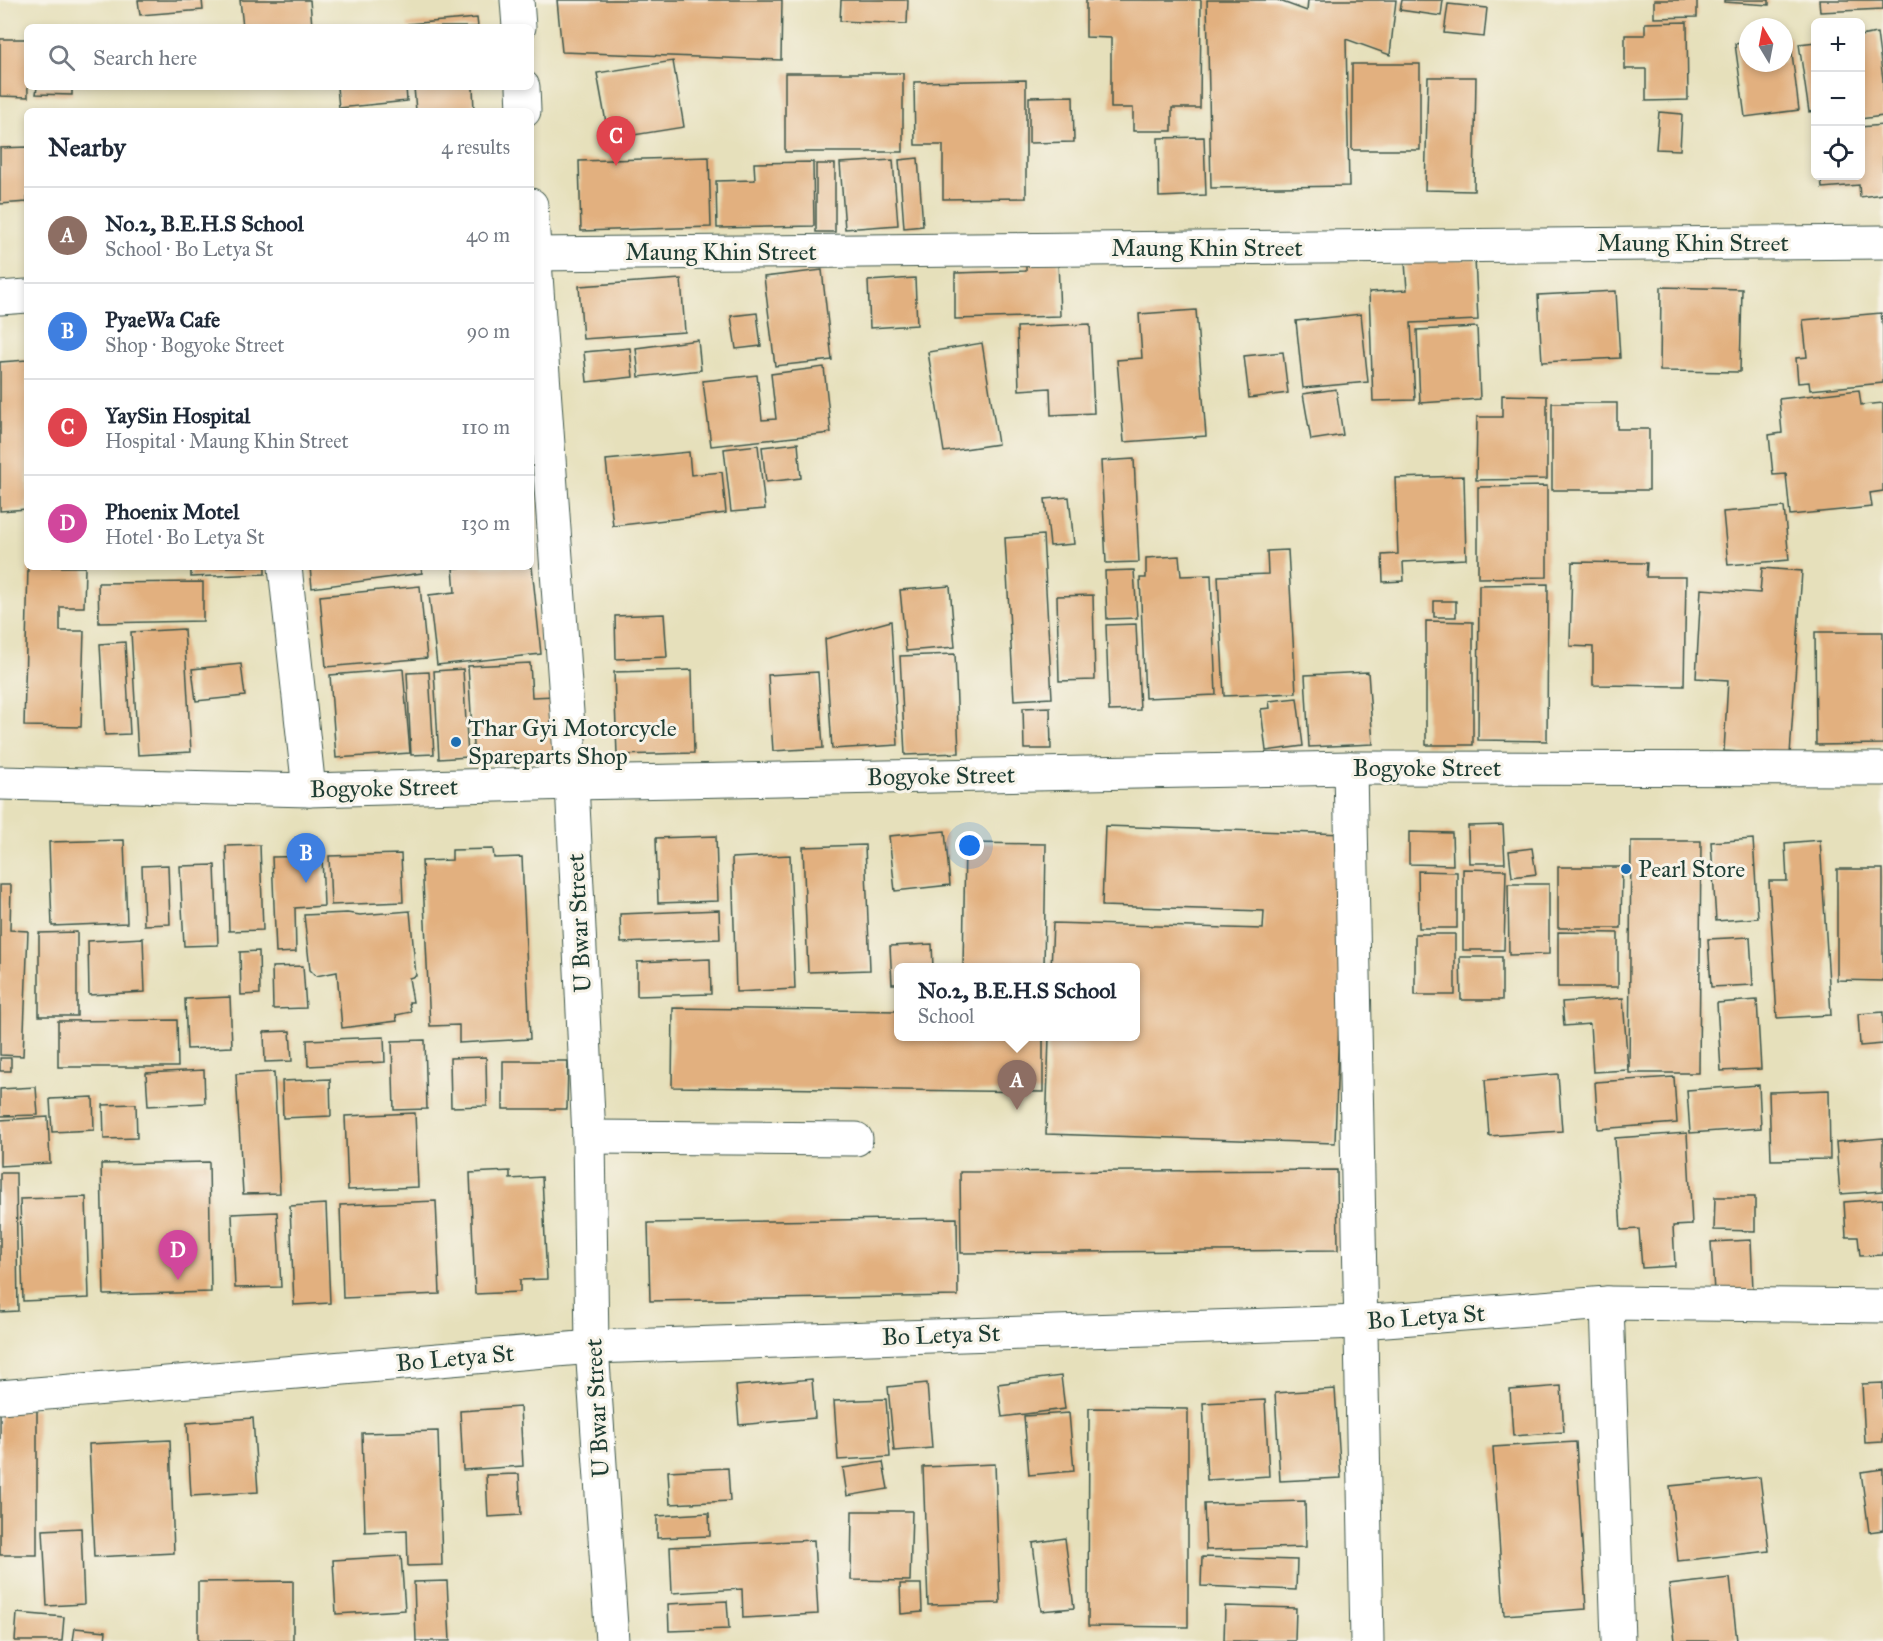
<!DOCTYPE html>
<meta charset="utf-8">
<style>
:root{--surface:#fff;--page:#f2f2f3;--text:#1f2937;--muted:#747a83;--line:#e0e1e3;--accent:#0f766e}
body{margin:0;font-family:"IM FELL Great Primer",serif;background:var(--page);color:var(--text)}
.controls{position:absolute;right:18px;top:18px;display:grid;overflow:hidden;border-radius:9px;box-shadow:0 3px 9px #0003}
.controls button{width:54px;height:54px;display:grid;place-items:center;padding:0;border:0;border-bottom:2px solid var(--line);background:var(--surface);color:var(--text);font:30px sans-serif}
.compass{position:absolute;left:1739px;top:18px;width:54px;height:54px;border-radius:50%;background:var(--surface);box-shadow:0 3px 9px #0003;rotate:350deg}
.you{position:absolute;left:970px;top:846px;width:21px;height:21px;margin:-15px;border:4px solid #fff;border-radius:50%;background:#1a73e8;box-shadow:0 0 0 9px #1a73e833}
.badge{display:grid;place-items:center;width:39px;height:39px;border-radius:50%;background:var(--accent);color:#fff;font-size:20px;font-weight:700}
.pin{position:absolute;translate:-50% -50px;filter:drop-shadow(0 2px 3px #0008)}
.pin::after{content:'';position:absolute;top:32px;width:21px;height:18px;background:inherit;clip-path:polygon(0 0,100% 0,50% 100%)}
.popup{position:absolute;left:894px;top:963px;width:246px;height:78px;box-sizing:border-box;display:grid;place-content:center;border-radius:9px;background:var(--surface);filter:drop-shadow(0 2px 4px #0005);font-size:20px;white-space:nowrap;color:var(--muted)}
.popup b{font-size:22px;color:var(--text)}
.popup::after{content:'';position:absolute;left:50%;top:100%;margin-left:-12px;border:12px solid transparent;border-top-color:var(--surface)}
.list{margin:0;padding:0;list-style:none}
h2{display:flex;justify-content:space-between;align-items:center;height:78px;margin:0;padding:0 24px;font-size:26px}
h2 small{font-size:20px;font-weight:400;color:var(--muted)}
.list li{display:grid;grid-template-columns:39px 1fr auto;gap:18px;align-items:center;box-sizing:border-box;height:96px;padding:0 24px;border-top:2px solid var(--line)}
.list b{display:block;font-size:22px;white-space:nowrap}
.list p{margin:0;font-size:20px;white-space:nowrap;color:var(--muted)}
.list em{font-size:20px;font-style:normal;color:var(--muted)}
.icon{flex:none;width:33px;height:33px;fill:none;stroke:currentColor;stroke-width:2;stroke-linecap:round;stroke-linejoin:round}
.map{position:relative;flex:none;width:1883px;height:1641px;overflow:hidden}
.search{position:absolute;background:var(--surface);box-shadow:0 3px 9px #0003;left:24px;top:24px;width:510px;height:66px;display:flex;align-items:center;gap:15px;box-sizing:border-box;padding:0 21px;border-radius:9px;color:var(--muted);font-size:22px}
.panel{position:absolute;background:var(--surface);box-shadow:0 3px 9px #0003;left:24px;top:108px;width:510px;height:462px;border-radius:9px}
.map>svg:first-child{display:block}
.building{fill:#e2b07f}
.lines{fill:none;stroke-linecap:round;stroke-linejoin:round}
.minor-casing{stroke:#3d5548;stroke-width:35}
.major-casing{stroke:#3d5548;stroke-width:35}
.minor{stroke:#fff;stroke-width:33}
.major{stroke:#fff;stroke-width:33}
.poi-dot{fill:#1f6fb2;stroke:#f7f3e8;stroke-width:2}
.labels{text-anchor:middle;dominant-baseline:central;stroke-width:6;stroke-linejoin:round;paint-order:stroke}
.street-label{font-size:24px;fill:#1f3d34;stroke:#f7f3e8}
.poi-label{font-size:24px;fill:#1f3d34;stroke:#f7f3e8;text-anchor:start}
</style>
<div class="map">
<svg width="1883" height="1641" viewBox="0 0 1883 1641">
<rect width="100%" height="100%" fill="#f7f3e8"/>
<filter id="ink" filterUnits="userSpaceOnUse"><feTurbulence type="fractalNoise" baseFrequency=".0167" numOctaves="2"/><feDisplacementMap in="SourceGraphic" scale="12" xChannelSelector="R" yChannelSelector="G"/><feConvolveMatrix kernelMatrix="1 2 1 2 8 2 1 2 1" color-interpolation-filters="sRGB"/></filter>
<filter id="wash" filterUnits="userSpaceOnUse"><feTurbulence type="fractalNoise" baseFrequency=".008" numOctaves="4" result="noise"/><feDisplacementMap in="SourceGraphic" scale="24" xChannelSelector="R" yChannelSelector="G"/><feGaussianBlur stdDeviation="1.35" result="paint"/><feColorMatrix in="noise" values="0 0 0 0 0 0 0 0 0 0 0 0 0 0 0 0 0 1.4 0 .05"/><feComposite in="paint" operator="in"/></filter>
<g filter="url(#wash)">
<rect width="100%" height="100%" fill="#e6e0bb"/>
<g id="blocks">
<g class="building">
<path d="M138,0H202L203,10L140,15Z"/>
<path d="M240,0H310L312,27H243Z"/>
<path d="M557,0H782L781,60L562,52Z"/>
<path d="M841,0H908L907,24L840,21Z"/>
<path d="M1086,0H1201L1200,108H1172V131H1133V108H1111V38L1086,37Z"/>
<path d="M1207,0H1277L1307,11L1308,0H1396L1390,55L1346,39L1349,186L1211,188Z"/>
<path d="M1402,0H1443L1441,16L1400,10Z"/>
<path d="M1654,0H1697V17L1654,18Z"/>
<path d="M1724,0H1769V5L1724,2Z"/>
<path d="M1819,0H1883V9L1820,12Z"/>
<path d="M1448,4L1487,8L1484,37L1444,33Z"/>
<path d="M477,18L478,27H408V24Z"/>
<path d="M1687,22L1688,100L1646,101V69H1625V35H1645V23Z"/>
<path d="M1877,33L1883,79V116L1860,119V36Z"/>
<path d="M1790,37L1799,110L1745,117L1735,44L1748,42V63H1784V38Z"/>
<path d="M0,39H27L28,97L0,96Z"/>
<path d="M1816,42V111L1809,112L1799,44Z"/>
<path d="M673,61L684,127L609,139L597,73Z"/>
<rect x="1352" y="64" width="68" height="86"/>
<rect x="785" y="73" width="118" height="79"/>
<path d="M1428,77H1476L1474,191L1425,190Z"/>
<path d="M1026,80V198L943,199V145H915L914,82Z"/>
<path d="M37,87H72V95L36,94Z"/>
<path d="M337,87H406L407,101L339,108Z"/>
<path d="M414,87H473L474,111H416Z"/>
<path d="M1073,96L1074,142L1029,143V97Z"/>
<path d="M1659,112L1682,114L1680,150L1656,149Z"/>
<path d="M1883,125V194L1860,197L1859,185L1822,188L1821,176H1860V127Z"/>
<path d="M1204,137L1206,195L1159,197L1158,138Z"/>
<path d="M27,147V202L0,204V148Z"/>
<path d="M709,157L711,227L581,231L579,161Z"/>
<path d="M918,158L923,226L904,228L899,160Z"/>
<path d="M893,160L898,225L845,229L840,163Z"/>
<path d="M813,162L814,226L717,228L716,181L755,180L754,163Z"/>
<rect x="816" y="164" width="19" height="68"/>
<path d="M1475,259L1478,320L1411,323L1415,400L1373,401L1369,292L1407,290L1405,262Z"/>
<path d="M1026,260H1058L1060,316L955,319V273L1026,271Z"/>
<path d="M822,270L832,360L775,366L764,277Z"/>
<path d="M915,278L917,325L870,328L868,281Z"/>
<path d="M681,279L685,332L583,339L579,286Z"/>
<path d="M1661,287L1742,289L1740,372L1660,371Z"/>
<path d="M1616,291L1620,358L1542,362L1538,295Z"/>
<path d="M1196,310L1206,436L1124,442L1117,360L1142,358L1139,314Z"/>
<path d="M757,313L761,346L736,349L731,316Z"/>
<path d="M1881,313L1883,328V383L1810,390L1809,382L1798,383L1796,358L1807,357L1803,320Z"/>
<path d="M1361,314L1368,382L1303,388L1296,321Z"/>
<path d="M1090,324L1094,413L1051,415L1050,388L1019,390L1017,327Z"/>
<path d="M1477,327L1480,399L1420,403L1417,330Z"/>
<path d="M698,340L701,370L639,377L636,348Z"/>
<path d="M982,343L998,444L944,452L928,352Z"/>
<path d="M630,348L633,377L587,382L584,352Z"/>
<path d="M1283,352L1288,393L1249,398L1244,356Z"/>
<path d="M27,360V509L0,511V362Z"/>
<path d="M824,367L831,433L711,446L703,381L757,375L762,420L776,419L771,374Z"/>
<path d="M1336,389L1343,435L1311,440L1303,394Z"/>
<path d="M1859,390L1861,405L1883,403V491L1870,493L1872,507L1790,515L1786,474L1773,475L1769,435L1782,433L1779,399Z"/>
<path d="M1502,395L1547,396V479L1476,480L1477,417H1502Z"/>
<path d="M1552,403H1617V429H1649V490H1552Z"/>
<path d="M798,443L801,478L766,482L762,447Z"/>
<path d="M758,445L765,509L731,512L724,449Z"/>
<path d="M689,452L691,475L722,472L726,513L613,526L606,460Z"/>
<path d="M1134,459L1139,562L1106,563L1101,461Z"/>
<path d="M1464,476L1466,559L1403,562L1404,581L1383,582L1382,555L1398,554L1395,478Z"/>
<path d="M1547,486V577L1478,578V487Z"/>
<path d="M1069,497L1074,544L1050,546L1045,499Z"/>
<path d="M1784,507L1789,560L1728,565L1723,512Z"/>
<path d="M1043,535L1052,698L1014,700L1005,538Z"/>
<path d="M1288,550L1296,693L1224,696L1218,576L1268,574L1267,551Z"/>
<path d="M1179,556L1181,576L1211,575L1216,695L1145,698L1140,578H1146V558Z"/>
<path d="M1572,562L1647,563L1646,577H1686L1684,686L1593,685V647L1570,646Z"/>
<path d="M28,567H85L84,607H60V631H84L81,727L24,726Z"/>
<path d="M191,567H265V574L191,577Z"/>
<path d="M310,567H421L422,573L312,588Z"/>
<path d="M468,567H532L541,654L437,665L429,595L455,592L453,568Z"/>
<path d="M1762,568L1802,571L1790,755L1724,751L1728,680L1696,678L1701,589L1760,593Z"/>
<path d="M1134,570L1137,618L1107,619L1105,571Z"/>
<path d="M203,582V621L99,623L98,583Z"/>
<path d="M1548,584L1547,741L1478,740L1479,585Z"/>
<path d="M420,586L427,658L326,667L320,596Z"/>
<path d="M950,586L955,647L906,651L900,590Z"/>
<path d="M1093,595L1095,680L1059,681L1057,596Z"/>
<rect x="1434" y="601" width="22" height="16"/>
<path d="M664,614L667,657L616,659L615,616Z"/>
<path d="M891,621L898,745L832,749L825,639Z"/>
<path d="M1426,621L1473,622V745H1426Z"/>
<path d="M1136,624L1140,710L1109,711L1106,625Z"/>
<path d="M184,629L191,752L138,755L131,632Z"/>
<path d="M1815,632H1883V744L1816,745Z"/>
<path d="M125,642L130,734L105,735L100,644Z"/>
<path d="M955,654L959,753L905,755L900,656Z"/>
<path d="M530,663L532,697L555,696L559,756L474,761L468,666Z"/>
<path d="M241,664L245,696L196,701L192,669Z"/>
<path d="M403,669L410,753L336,758L330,675Z"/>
<path d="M463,669L468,757L439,759L434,671Z"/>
<path d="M692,670L694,753L617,755L614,672Z"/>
<path d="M429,672L434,754L411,755L407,673Z"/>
<path d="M818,672L823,748L773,751L768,675Z"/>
<path d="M1368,672L1373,744L1309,747L1305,675Z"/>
<path d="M1297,698L1303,746L1266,751L1261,709L1270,708L1269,701Z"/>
<path d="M1050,707L1051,749H1024L1023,708Z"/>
<path d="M1503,825L1505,863H1469L1468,826Z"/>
<path d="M1105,826L1345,834L1335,1143L1046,1134L1049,1036H1136V968H1051L1053,923L1263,929L1264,911L1102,906Z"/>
<path d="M945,831L950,885L895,891L889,836Z"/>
<path d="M1409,832L1452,833L1453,865L1409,864Z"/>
<path d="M716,836L718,901L658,903L656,838Z"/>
<path d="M1753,839L1758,918L1716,921L1711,842Z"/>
<path d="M124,840L127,923L52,926L49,842Z"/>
<path d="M1820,840L1831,1015L1777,1018L1769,881H1787L1785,843Z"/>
<path d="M1631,841H1701L1699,1073H1629Z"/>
<path d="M965,843L1046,844L1044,968H963Z"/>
<path d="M260,845L263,930L229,931L226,846Z"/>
<path d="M865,845L870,970L808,972L803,847Z"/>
<path d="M1532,848L1536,874L1512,877L1509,851Z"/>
<path d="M493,849L494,858L522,857L530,1039L459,1043V1025L430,1026L422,861L452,860V850Z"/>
<path d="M401,854L403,902L331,905L329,856Z"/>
<path d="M790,855L795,989L736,992L732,858Z"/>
<path d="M322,856L324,906L295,908L296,952L276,953L272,857Z"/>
<path d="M168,865L170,924L144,925L142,866Z"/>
<path d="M215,865L218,945L184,946L180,866Z"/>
<path d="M1558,867H1622L1621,928H1558Z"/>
<path d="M1463,869L1506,870L1504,950H1463Z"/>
<path d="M1837,869H1883V981L1837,980Z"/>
<path d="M1418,871L1457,872V928H1419Z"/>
<path d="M1508,884H1549V954L1509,955Z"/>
<path d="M0,885H11L10,930L28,931L23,1056L0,1055Z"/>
<path d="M719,910L720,939L621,943L620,914Z"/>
<path d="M410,911L416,976L409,978L413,1002H409L411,1012L396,1015L397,1021L342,1028L337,972L316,976L310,970L304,915L347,913L360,915Z"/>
<path d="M77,932V1016H39V933Z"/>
<path d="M1558,932L1618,933V987H1558Z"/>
<rect x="1415" y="934" width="40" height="61"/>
<path d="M1750,937L1753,985L1711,987L1708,939Z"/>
<path d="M143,938L145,992L89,995L88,941Z"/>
<path d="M932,944L933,968H898V984H892L890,946Z"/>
<path d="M259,951L260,994L241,995L240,952Z"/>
<path d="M1460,957H1502V1000H1461Z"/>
<path d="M710,959L711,994L637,996V962Z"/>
<path d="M303,966L306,1008L273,1009L272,967Z"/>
<path d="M230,997L232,1047L187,1049L185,999Z"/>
<path d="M1623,998L1628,1070L1593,1072L1590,1024L1564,1026L1562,1002Z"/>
<path d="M1757,1000L1761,1069L1721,1071L1717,1003Z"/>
<path d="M673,1008L898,1011V1036H1043V1092L672,1087Z"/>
<path d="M1883,1012V1044L1860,1046L1858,1014Z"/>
<path d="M177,1020L178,1067H58V1021Z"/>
<path d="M290,1031L292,1061L265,1062L264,1032Z"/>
<path d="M384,1037L385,1062L308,1066L307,1040Z"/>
<path d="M425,1040L427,1109L394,1110L392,1041Z"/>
<path d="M486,1057L487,1106L451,1107L450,1058Z"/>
<rect x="0" y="1058" width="11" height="13"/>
<path d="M503,1061H568L567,1109H503Z"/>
<path d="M204,1070L205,1103L148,1106L146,1073Z"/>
<path d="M274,1072L280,1193L243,1194L236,1074Z"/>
<path d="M1558,1074L1562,1131L1489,1136L1485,1080Z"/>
<path d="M1674,1077L1677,1123L1598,1129L1595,1082Z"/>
<path d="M330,1079L331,1116L283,1118L282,1081Z"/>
<path d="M1759,1085L1761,1128L1690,1133L1687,1090Z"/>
<path d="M36,1087L38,1115L0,1116V1089Z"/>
<path d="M1829,1090L1830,1159L1771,1160L1769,1092Z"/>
<path d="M93,1097L94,1130L52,1132L50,1099Z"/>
<path d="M136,1104L137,1138L104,1139L103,1105Z"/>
<path d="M415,1113L418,1187L348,1190L345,1116Z"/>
<path d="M48,1117L50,1163L0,1166V1120Z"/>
<path d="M1687,1133L1692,1225L1673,1226L1675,1266L1642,1268L1639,1229L1621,1230L1615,1138Z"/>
<path d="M1883,1138V1191L1840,1194L1836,1142Z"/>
<path d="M209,1162L211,1292L104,1295L101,1164Z"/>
<path d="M1337,1170L1338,1250L961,1253L960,1172Z"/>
<path d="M510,1171V1179L542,1177L547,1279L520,1280V1292L475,1294L470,1173Z"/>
<path d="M0,1173H16L18,1311L0,1312Z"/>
<path d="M86,1197L89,1298L23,1301L20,1199Z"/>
<path d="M1715,1197H1755V1231L1714,1230Z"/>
<path d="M1883,1199V1255L1860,1256L1858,1237H1846L1844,1202Z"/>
<path d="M436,1201L440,1294L343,1298L340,1205Z"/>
<path d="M326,1204L330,1303L294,1305L290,1206Z"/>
<path d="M277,1212L281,1287L235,1288L232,1214Z"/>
<path d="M957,1218L958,1296L650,1301L648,1223Z"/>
<path d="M1751,1240L1753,1291L1714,1292L1711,1242Z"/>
<path d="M1061,1376L1065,1409L1002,1417L998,1384Z"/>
<path d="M812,1379L815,1418L739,1425L736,1386Z"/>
<path d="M927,1383L932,1448L894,1451L888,1387Z"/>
<path d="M1883,1383V1442L1865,1443L1862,1384Z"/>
<path d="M1561,1386L1564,1432L1513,1436L1510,1390Z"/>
<path d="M1335,1389L1341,1478L1280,1481L1275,1393Z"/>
<path d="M886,1399L890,1457L838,1460L834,1401Z"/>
<path d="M1265,1400L1269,1476L1207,1480L1203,1403Z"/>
<path d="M520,1407L523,1466L463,1470L460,1411Z"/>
<path d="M1089,1408L1188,1409V1627L1088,1626Z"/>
<path d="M37,1410V1555H0V1411Z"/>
<path d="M1069,1413L1074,1471L1029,1475L1024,1416Z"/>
<path d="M253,1418L258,1492L191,1496L187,1423Z"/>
<path d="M438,1431L442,1565L408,1566L407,1530L365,1532L362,1433Z"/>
<path d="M170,1440L174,1553L94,1557L89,1444Z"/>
<path d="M1576,1442L1586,1609L1504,1615L1493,1447Z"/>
<path d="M883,1462L888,1489L847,1496L843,1468Z"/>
<path d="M995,1464L1000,1603L928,1605L923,1467Z"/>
<path d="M728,1468L730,1501L670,1504L668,1471Z"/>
<path d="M1883,1469V1530L1869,1532L1861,1472Z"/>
<path d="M519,1474L521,1515L488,1517L486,1475Z"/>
<path d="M1760,1477L1769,1551L1678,1561L1670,1486Z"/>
<path d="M1305,1501L1306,1547L1206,1550L1204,1504Z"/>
<path d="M852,1511H912L910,1581L851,1580Z"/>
<path d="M709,1513L710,1536L657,1538V1516Z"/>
<path d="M81,1528L84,1604L47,1606L43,1530Z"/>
<path d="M1065,1538L1074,1608L1041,1611L1033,1543Z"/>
<path d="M814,1540L818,1614L743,1618L742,1589L672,1593L670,1547Z"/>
<path d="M401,1556L405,1610L336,1614L333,1560Z"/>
<path d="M1202,1557L1297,1560L1296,1590L1201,1586Z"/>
<path d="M1730,1578L1737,1641H1675L1669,1585Z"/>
<path d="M293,1581V1641H198V1582Z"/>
<path d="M447,1581L450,1641H416L414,1582Z"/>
<path d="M900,1584H921L922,1612L901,1614Z"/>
<path d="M727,1601L729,1629L669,1631L668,1604Z"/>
<path d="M1225,1606L1296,1608L1295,1641H1224Z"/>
<path d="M17,1613L64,1617L62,1641H15Z"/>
<path d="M75,1628L106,1631L105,1641H73Z"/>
</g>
</g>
</g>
<g filter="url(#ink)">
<use href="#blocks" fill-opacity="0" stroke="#3d5548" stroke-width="1.5"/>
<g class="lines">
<g class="minor-casing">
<g id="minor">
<path d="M517,0L519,27"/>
<path d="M523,87L524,111"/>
<path d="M531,205L572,783L589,1137L592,1347L612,1641"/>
<path d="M531,254L1883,242"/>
<path d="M0,298L27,296"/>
<path d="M285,567L309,790"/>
<path d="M1350,768L1367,1641"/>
<path d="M589,1137L856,1139"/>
<path d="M1607,1303L1618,1641"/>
<path d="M0,1397L592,1347L1360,1322L1607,1303L1883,1306"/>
</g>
</g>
<g class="major-casing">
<path id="major" d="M0,783L309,790L572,783L1350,768L1883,769"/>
</g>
<use href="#minor" class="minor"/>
<use href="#major" class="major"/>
</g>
</g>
<g class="poi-dot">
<circle cx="456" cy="742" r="6"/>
<circle cx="1626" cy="869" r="6"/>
</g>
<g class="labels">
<g class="street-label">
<text x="1693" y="243">Maung Khin Street</text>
<text x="1207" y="248">Maung Khin Street</text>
<text x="721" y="252">Maung Khin Street</text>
<text x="1427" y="768">Bogyoke Street</text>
<text transform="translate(941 776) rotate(-1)">Bogyoke Street</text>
<text transform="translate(384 788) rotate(-1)">Bogyoke Street</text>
<text transform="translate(579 923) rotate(-93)">U Bwar Street</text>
<text transform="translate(1426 1317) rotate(-4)">Bo Letya St</text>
<text transform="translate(941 1335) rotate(-2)">Bo Letya St</text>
<text transform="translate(455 1358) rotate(-5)">Bo Letya St</text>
<text transform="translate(597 1408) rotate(-93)">U Bwar Street</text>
</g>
<g class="poi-label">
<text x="468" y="728">Thar Gyi Motorcycle<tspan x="468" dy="28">Spareparts Shop</tspan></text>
<text x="1638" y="869">Pearl Store</text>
</g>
</g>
</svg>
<div class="controls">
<button>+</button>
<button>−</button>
<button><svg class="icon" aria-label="locate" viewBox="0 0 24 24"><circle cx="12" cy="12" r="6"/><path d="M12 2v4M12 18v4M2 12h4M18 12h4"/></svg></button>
</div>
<svg class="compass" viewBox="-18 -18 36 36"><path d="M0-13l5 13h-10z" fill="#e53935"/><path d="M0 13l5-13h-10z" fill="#747a83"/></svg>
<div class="you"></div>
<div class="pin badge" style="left:1017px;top:1110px;background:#8d6e63">A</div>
<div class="popup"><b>No.2, B.E.H.S School</b>School</div>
<div class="pin badge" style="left:306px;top:883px;background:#3f7fe0">B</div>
<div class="pin badge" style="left:616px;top:166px;background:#e0444e">C</div>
<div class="pin badge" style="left:178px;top:1280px;background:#d1479c">D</div>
<div class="search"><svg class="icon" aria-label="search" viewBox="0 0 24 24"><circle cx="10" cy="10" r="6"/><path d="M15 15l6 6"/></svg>Search here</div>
<section class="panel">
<h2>Nearby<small>4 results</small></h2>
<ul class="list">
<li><span class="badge" style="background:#8d6e63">A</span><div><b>No.2, B.E.H.S School</b><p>School · Bo Letya St</p></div><em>40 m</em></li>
<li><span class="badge" style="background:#3f7fe0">B</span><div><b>PyaeWa Cafe</b><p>Shop · Bogyoke Street</p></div><em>90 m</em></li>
<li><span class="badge" style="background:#e0444e">C</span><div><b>YaySin Hospital</b><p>Hospital · Maung Khin Street</p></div><em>110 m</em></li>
<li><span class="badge" style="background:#d1479c">D</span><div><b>Phoenix Motel</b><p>Hotel · Bo Letya St</p></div><em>130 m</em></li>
</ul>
</section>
</div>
